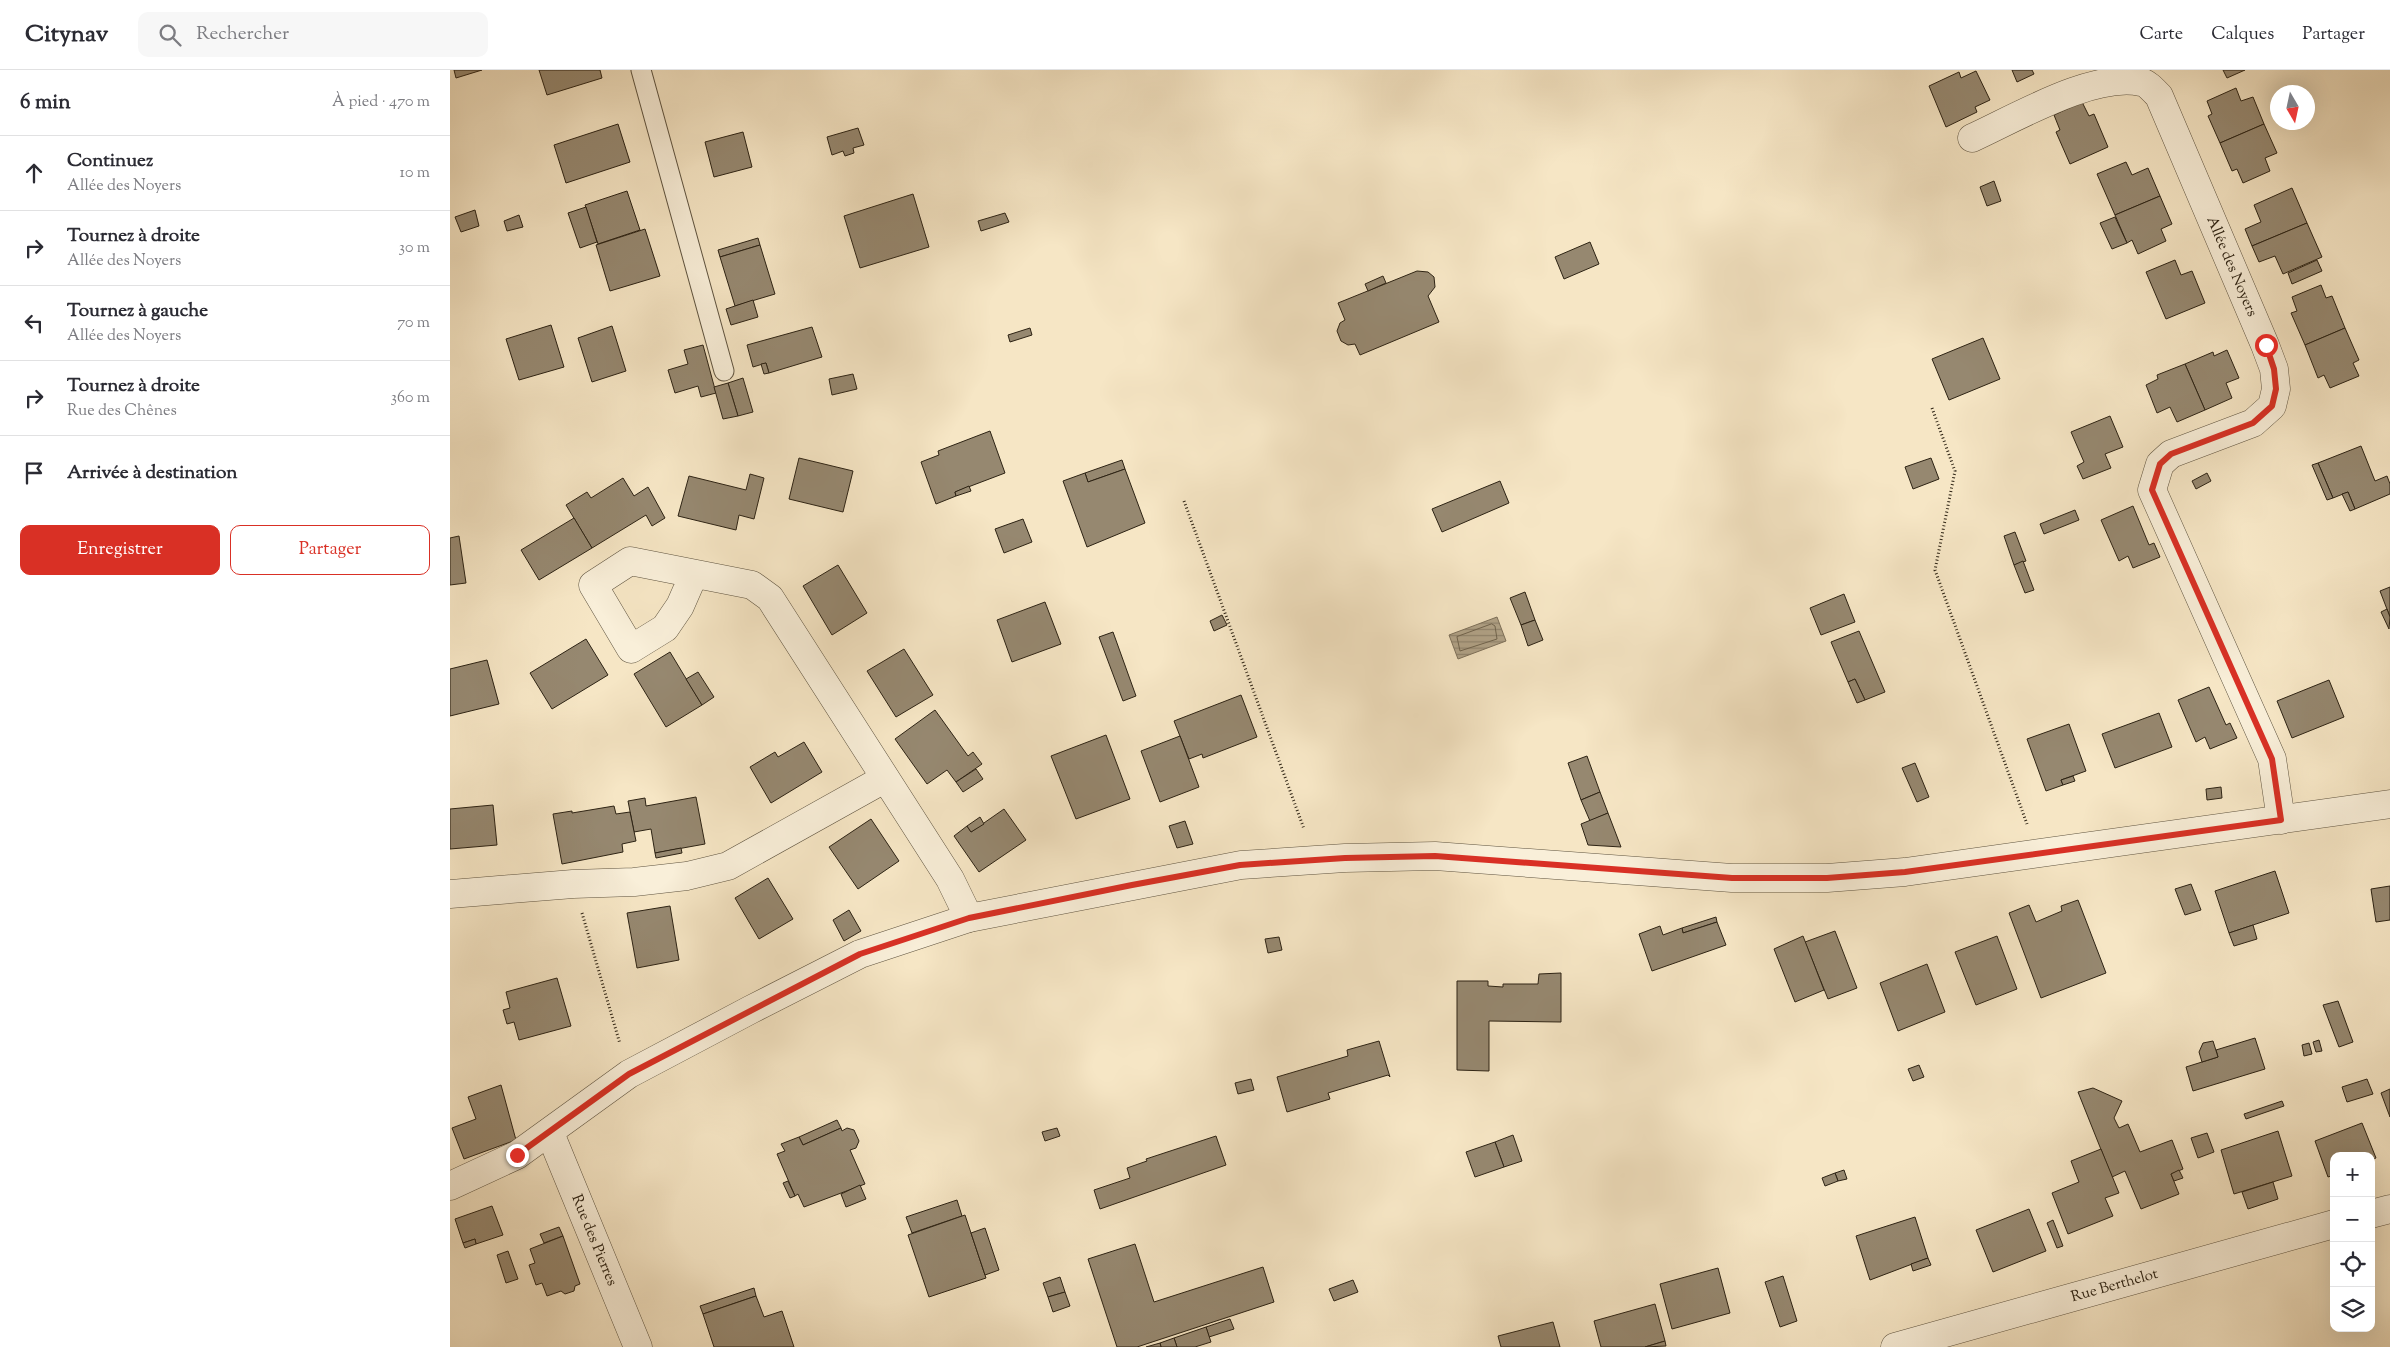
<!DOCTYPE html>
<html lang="fr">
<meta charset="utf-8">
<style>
:root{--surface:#fff;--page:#f7f7f7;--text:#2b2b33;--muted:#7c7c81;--line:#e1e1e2;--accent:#d93025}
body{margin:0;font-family:"Sorts Mill Goudy",serif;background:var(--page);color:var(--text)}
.controls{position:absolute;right:15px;bottom:15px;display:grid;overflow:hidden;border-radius:10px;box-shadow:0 5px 20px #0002}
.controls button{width:45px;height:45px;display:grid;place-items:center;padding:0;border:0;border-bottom:1px solid var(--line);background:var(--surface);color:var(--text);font:25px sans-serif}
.compass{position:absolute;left:1820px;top:15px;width:45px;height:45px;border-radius:50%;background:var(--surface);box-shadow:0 5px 20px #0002;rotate:171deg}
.stop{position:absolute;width:15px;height:15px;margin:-11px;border:4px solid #d93025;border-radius:50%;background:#fff}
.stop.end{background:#d93025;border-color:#fff;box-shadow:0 1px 5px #0008}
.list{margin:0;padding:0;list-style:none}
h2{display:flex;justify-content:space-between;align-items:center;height:65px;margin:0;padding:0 20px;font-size:21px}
h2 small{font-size:16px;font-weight:400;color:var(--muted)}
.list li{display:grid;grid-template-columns:32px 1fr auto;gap:15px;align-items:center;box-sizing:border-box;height:75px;padding:0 20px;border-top:1px solid var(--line)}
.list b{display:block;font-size:19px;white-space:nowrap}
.list p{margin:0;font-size:16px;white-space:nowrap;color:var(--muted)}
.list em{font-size:16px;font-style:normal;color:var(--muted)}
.actions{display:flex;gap:10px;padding:15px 20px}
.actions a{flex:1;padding:11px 0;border:1px solid var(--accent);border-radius:10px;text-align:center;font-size:18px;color:var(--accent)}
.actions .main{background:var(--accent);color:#fff}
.icon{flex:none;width:28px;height:28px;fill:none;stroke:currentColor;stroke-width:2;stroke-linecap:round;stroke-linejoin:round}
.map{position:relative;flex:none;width:1940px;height:1277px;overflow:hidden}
header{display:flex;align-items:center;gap:30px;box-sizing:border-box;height:70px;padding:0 25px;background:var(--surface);border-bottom:1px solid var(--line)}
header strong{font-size:24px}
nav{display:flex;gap:28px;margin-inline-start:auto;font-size:18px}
.search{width:350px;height:45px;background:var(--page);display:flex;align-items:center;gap:12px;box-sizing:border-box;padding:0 18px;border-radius:10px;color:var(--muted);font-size:19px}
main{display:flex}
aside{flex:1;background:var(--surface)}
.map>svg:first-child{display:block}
.water{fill:url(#water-rules);stroke:#7d705a}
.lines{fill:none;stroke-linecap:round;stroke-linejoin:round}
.shore{stroke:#70644e;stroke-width:1}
.building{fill:#968870;stroke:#2d2314}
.service-casing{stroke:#5f5440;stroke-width:21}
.minor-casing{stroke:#5f5440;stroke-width:29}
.tertiary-casing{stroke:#5f5440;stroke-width:29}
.path{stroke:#2d2314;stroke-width:3;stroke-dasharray:1 2.5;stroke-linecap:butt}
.service{stroke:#f9efd9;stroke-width:19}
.minor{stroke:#f9efd9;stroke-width:28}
.tertiary{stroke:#f9efd9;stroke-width:28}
.route{stroke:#d93025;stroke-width:6}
.labels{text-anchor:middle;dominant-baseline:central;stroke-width:5;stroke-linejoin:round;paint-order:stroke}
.street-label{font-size:15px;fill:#2d2314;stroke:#f9efd9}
</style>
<header>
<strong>Citynav</strong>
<div class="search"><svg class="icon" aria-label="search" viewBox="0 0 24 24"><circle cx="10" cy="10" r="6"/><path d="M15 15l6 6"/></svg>Rechercher</div>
<nav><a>Carte</a><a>Calques</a><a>Partager</a></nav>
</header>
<main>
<aside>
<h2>6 min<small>À pied · 470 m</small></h2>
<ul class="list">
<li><svg class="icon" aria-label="ahead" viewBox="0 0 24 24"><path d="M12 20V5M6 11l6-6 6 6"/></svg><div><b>Continuez</b><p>Allée des Noyers</p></div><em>10 m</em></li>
<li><svg class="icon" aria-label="right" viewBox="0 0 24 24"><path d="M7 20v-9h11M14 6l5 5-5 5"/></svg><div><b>Tournez à droite</b><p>Allée des Noyers</p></div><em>30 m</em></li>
<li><svg class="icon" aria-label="left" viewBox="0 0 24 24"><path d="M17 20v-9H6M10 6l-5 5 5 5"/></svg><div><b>Tournez à gauche</b><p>Allée des Noyers</p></div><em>70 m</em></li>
<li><svg class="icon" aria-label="right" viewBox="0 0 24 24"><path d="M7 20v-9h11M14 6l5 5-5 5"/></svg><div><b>Tournez à droite</b><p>Rue des Chênes</p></div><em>360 m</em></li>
<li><svg class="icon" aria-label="arrive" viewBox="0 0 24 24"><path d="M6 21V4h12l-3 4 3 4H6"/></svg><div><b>Arrivée à destination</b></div></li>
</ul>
<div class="actions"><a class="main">Enregistrer</a><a>Partager</a></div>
</aside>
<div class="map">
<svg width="1940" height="1277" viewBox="0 0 1940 1277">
<defs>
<pattern id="water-rules" width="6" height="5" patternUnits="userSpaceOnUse" patternTransform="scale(1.25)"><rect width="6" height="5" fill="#b2a489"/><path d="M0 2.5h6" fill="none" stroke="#91856f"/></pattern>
</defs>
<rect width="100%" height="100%" fill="#f6e6c5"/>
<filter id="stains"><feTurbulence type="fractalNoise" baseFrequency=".004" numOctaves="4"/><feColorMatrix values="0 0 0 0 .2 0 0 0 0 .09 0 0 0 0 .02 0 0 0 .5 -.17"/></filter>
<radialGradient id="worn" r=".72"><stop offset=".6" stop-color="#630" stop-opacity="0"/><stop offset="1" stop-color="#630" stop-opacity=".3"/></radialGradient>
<path class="water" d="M1047,547L1056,571L1008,589L999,565Z"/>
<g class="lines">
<path class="shore" d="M1042,554L1045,556L1047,569L1010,581L1007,567Z"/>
</g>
<g class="building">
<path d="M4,0H32L6,8Z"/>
<path d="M89,0H150L152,8L97,25Z"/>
<path d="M1562,0H1582L1584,4L1567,12Z"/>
<path d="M1773,0H1795L1777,8Z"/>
<path d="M1526,1L1540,30L1525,37L1527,42L1496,57L1479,16L1509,2L1511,8Z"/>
<path d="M1786,18L1791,31L1803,27L1814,54L1770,73L1758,46L1762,44L1757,31Z"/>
<path d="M1632,32L1639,46L1644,44L1658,77L1620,94L1606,62L1610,60L1604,45Z"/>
<path d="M168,54L180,92L116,113L104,75Z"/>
<path d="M1814,54L1827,83L1815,88L1820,101L1793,113L1787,99L1782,101L1770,73Z"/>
<path d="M408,58L414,75L403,78L404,83L395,86L393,81L382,85L377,67Z"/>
<path d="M293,62L302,97L264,107L255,72Z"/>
<path d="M1676,92L1682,105L1698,98L1710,126L1665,145L1647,104Z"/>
<path d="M1544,111L1551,131L1537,136L1530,117Z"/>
<path d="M1842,118L1857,153L1802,176L1795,159L1811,152L1804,135Z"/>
<path d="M177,121L190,160L148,174L135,135Z"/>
<path d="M463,124L479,177L410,198L394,146Z"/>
<path d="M1710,126L1722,154L1711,159L1716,171L1688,184L1682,170L1677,173L1665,145Z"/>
<path d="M136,137L147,172L130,178L118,143Z"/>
<path d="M25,140L29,156L11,162L5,147Z"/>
<path d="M555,143L559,152L531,161L528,151Z"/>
<path d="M69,145L73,157L57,161L54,151Z"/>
<path d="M1665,147L1677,173L1662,179L1650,153Z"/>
<path d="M1857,153L1872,187L1833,204L1825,186L1809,192L1802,176Z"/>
<path d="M195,159L210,206L160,221L146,175Z"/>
<path d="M308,168L310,175L270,187L268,180Z"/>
<path d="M1140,172L1149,194L1114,209L1105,187Z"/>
<path d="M310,175L325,224L285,236L270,187Z"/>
<path d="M1725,190L1731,205L1742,201L1755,233L1716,249L1696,202Z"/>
<path d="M1867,190L1872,201L1842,214L1838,203Z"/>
<path d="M967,201L978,202L984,207L985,217L978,226L989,252L910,285L905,274L898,275L891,271L887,261L890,253L895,250L888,233Z"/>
<path d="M933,206L936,213L918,221L915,214Z"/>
<path d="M1871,215L1876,228L1882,226L1895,258L1855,275L1841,243L1847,241L1842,227Z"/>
<path d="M303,230L308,247L281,255L276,239Z"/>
<path d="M101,255L114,297L69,310L56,269Z"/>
<path d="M162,256L176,301L142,312L128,268Z"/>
<path d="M362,257L372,287L319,303L316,293L303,297L297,275Z"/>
<path d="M580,258L582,265L560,272L558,265Z"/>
<path d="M1895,258L1909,290L1903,293L1909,306L1880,318L1874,305L1868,308L1855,275Z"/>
<path d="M1533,268L1550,309L1499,330L1482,289Z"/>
<path d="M253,275L266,323L251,327L248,316L225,323L218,300L238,294L234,280Z"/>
<path d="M1777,280L1789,308L1776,313L1782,328L1755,340L1735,294L1763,282L1764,286Z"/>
<path d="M316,293L319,303L314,304L311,294Z"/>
<path d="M1735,294L1755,340L1727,352L1720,337L1707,343L1696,315L1708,309L1707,305Z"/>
<path d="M403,304L407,319L382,325L379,309Z"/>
<path d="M293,308L303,342L288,346L278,313Z"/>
<path d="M278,313L288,346L273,349L264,317Z"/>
<path d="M1660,346L1673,377L1655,384L1661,398L1633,409L1627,396L1634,392L1621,362Z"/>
<path d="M540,361L555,403L505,422L506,426L486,434L471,392L489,385L488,381Z"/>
<path d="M1911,376L1925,411L1937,406L1940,414V424L1905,439L1898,422L1883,428L1868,393Z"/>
<path d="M349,388L403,401L393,442L339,429Z"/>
<path d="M1481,388L1489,409L1463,419L1455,397Z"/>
<path d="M672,390L675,399L638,412L635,403Z"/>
<path d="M1868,393L1883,428L1877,430L1862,395Z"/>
<path d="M675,399L695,453L637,477L613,411L635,403L638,412Z"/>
<path d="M1757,403L1761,411L1746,419L1742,411Z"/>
<path d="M300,404L314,408L304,449L289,445L286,460L228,446L239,406L296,420Z"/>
<path d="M173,408L184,426L198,417L215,448L202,456L196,445L142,478L116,435L137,422L141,428Z"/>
<path d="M1050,411L1059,433L992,462L982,439Z"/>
<path d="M519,416L521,421L506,426L505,422Z"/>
<path d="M1898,422L1905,439L1900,441L1892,424Z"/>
<path d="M1683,436L1699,475L1704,473L1710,487L1683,498L1678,486L1669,491L1651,450Z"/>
<path d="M1625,440L1629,450L1594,464L1590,454Z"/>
<path d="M124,448L142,478L89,510L71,480Z"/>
<path d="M573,449L582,472L554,483L545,459Z"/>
<path d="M1565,462L1576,491L1564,495L1554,466Z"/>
<path d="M9,466L16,513L0,515V468Z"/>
<path d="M1573,491L1584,520L1575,523L1564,495Z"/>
<path d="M388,495L417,543L382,565L353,516Z"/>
<path d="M1940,517V547L1930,521Z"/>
<path d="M1075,522L1085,550L1071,555L1060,528Z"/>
<path d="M1394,524L1405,552L1371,565L1360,538Z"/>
<path d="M595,532L611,574L562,592L547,550Z"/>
<path d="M1937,539L1940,547L1939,559L1931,542Z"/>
<path d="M772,545L777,555L764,561L760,551Z"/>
<path d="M1085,550L1093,570L1078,576L1071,555Z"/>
<path d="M1409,561L1435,622L1415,630L1405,609L1398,612L1381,572Z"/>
<path d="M663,562L686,626L673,631L649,567Z"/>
<path d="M136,569L158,605L102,639L80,603Z"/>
<path d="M454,579L483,625L446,647L417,601Z"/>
<path d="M220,582L252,635L216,657L184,604Z"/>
<path d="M37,590L49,634L0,646V599Z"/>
<path d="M248,602L264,627L252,635L236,609Z"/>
<path d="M1405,609L1415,630L1407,633L1398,612Z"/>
<path d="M1879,610L1894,647L1842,668L1827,631Z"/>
<path d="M1759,617L1776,655L1780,653L1787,668L1760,679L1755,667L1746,672L1728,630Z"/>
<path d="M791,625L807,667L753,688L752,684L739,689L724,651Z"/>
<path d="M485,640L518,686L523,682L532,694L506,712L497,700L477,714L445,669Z"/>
<path d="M1709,643L1722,677L1665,698L1652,664Z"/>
<path d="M1619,654L1636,701L1611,710L1613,715L1596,721L1577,669Z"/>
<path d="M656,665L680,729L626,749L601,686Z"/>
<path d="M730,666L749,717L710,732L691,681Z"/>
<path d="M354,672L372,702L321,733L300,697L325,682L328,687Z"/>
<path d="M1137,686L1150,722L1131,730L1118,693Z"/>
<path d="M1465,693L1479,727L1467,732L1452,698Z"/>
<path d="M526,699L533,709L513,722L506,712Z"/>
<path d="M1623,706L1625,711L1613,715L1611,710Z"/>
<path d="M1771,717L1772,728L1757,730L1756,719Z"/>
<path d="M1150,722L1158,743L1140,751L1131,730Z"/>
<path d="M246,727L255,774L205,783L201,759L184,762L178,731L195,728L196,736Z"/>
<path d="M43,735L47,775L0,779V739Z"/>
<path d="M164,736L166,744L180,742L186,771L172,774L173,782L112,794L103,744L122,741V743Z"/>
<path d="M554,739L576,770L529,802L504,766L517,756L521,762Z"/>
<path d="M1158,743L1171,777L1138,775L1131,754Z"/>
<path d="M530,747L534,754L521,762L517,756Z"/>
<path d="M421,749L449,791L408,819L379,777Z"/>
<path d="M735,751L743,774L727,778L719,756Z"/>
<path d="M231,778L232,783L206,788L205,783Z"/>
<path d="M1825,801L1839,843L1779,863L1765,821Z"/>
<path d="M318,808L343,849L309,869L285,828Z"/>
<path d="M1741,814L1751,840L1735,845L1725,819Z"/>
<path d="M1940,816V850L1926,852L1921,819Z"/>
<path d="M1628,830L1656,903L1591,928L1559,843L1579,835L1586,852L1612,841L1611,836Z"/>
<path d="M220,836L229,890L187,898L177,843Z"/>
<path d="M399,840L411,861L394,871L383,850Z"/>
<path d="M1266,847L1267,852L1233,863L1232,858Z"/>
<path d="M1267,852L1276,875L1202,901L1189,864L1210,856L1213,865L1232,858L1233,863Z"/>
<path d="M1803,855L1807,869L1784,876L1779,863Z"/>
<path d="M1385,861L1407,918L1378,929L1355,872Z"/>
<path d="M1353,866L1374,920L1345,932L1324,879Z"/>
<path d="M1547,866L1567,919L1526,935L1505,882Z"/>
<path d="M829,867L832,880L818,883L815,869Z"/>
<path d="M1477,894L1495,942L1448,961L1430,913Z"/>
<path d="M1111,903V952L1039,951V1001L1007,1000V911H1038V916L1053,917V914H1088L1089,904Z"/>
<path d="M107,908L121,956L69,970L64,952L57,954L53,940L60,938L56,922Z"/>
<path d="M1888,931L1903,972L1889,977L1873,935Z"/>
<path d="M1805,968L1815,999L1743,1021L1736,997L1768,987L1766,980Z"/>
<path d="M1869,970L1872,981L1866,982L1863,972Z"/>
<path d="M929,971L940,1007L938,1005L878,1023L880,1029L837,1042L827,1007L898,986L897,980Z"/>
<path d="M1763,971L1768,987L1752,992L1749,982L1753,973Z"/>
<path d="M1859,973L1862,984L1854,986L1852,975Z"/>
<path d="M1469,995L1474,1007L1463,1011L1458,999Z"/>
<path d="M801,1009L804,1020L788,1024L785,1013Z"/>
<path d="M1917,1009L1923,1024L1897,1032L1892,1017Z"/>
<path d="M51,1015L66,1070L14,1089L2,1058L26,1049L18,1027Z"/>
<path d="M1643,1018L1672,1031L1664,1048L1669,1058L1678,1054L1690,1082L1722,1070L1733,1099L1721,1104L1729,1124L1691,1139L1675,1101L1662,1107L1628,1022Z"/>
<path d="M1940,1019V1047L1931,1023Z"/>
<path d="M1832,1031L1834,1036L1796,1049L1794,1044Z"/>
<path d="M387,1050L391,1058L353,1075L349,1067Z"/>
<path d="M1912,1053L1926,1088L1921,1090V1086H1884V1105L1878,1107L1865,1071Z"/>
<path d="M391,1058L392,1061L397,1058L404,1060L409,1071L406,1078L400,1080L415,1114L354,1137L348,1124L345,1126L327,1084L335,1081L331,1074L349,1067L353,1075Z"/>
<path d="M607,1058L610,1066L595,1071L592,1062Z"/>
<path d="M1828,1061L1842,1106L1784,1124L1771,1080Z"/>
<path d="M1757,1063L1764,1082L1748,1088L1741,1068Z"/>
<path d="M1063,1065L1072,1091L1054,1097L1045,1072Z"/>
<path d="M766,1066L776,1095L650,1139L644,1120L680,1108L677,1098L697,1091L696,1089Z"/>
<path d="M1045,1072L1054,1097L1025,1107L1016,1082Z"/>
<path d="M1651,1079L1669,1123L1655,1128L1663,1146L1618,1164L1602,1123L1629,1112L1621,1091Z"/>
<path d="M1394,1100L1397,1109L1388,1111L1385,1103Z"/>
<path d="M1729,1100L1733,1108L1724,1111L1721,1104Z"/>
<path d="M1385,1103L1388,1111L1375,1116L1372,1108Z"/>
<path d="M338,1111L345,1126L340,1128L333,1113Z"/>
<path d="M1823,1112L1828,1129L1798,1139L1792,1122Z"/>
<path d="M410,1115L416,1129L396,1137L391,1124Z"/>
<path d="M507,1130L512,1146L462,1163L456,1147Z"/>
<path d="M42,1136L53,1165L26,1174L25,1169L13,1173L5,1149Z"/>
<path d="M1579,1139L1596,1181L1543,1202L1526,1160Z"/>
<path d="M515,1145L536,1208L479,1227L458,1165Z"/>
<path d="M1465,1147L1478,1188L1420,1210L1406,1166Z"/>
<path d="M1603,1150L1613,1176L1607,1178L1597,1153Z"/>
<path d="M109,1157L113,1166L94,1173L90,1164Z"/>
<path d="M535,1158L549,1200L535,1205L521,1163Z"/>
<path d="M113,1166L130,1214L125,1216L124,1221L115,1224L111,1221L97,1226L92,1213L86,1215L79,1195L85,1193L80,1179Z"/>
<path d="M25,1169L26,1174L15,1178L13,1173Z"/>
<path d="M685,1174L704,1232L813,1197L824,1232L687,1277H667L638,1189Z"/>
<path d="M58,1181L68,1209L56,1213L47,1185Z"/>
<path d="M1478,1188L1481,1195L1463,1201L1461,1194Z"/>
<path d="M1268,1198L1280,1243L1222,1259L1210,1214Z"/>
<path d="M1333,1206L1347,1251L1330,1257L1315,1212Z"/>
<path d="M610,1207L615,1222L598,1227L593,1213Z"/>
<path d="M903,1210L908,1222L884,1231L879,1219Z"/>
<path d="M304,1218L306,1226L253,1244L250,1236Z"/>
<path d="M615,1222L620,1236L603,1242L598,1227Z"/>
<path d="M306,1226L314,1247L332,1241L344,1277H264L253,1244Z"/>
<path d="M1205,1234L1215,1271L1195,1277H1151L1144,1251Z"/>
<path d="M780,1249L784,1259L759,1267L756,1257Z"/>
<path d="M1103,1252L1110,1277H1051L1048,1266Z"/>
<path d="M756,1257L761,1272L745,1277H727L724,1268Z"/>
<path d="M724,1268L727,1277H711L710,1273Z"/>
<path d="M1215,1271L1216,1276L1195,1277Z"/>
<path d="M710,1273L711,1277H696Z"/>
</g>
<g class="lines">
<g class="service-casing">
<path id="service" d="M191,0L274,301"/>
</g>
<g class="minor-casing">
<g id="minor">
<path id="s1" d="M1522,68C1566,48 1643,2 1691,12C1697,13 1704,21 1709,26L1815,275L1824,299L1826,319L1822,336L1803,353L1721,384L1710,394L1702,420L1822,689L1831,750"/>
<path d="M244,504L230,536L215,558L181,579L143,515L180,491L302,515L320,528L500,809L519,848"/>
<path d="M0,824L123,814L184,812L237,806L278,796L434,709"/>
<path id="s2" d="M100,1063L188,1277"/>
<path d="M0,1116L67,1085L179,1004L300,940L410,884L519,848L791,795L895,788L985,786L1282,808H1377L1455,802L1940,734"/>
</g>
</g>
<g class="tertiary-casing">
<g id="tertiary">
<path d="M1921,1144L1940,1139"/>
<path id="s3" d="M1445,1277L1884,1154"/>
</g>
</g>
<g class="path">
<path d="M1482,338L1505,401L1485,500L1577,754"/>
<path d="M734,431L854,759"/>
<path d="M132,843L170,974"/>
</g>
<use href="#service" class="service"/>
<use href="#minor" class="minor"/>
<use href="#tertiary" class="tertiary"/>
</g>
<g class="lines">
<path class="route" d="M67,1085L179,1004L410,884L519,848L682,815L790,795L895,788L985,786L1282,808H1377L1455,802L1831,750L1822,689L1702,420L1710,394L1721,384L1803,353L1822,336L1826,319L1824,299L1816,275"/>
</g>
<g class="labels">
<g class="street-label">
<text stroke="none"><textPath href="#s1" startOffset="389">Allée des Noyers</textPath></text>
<text stroke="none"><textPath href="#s2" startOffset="116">Rue des Pierres</textPath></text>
<text stroke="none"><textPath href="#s3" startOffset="228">Rue Berthelot</textPath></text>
</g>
</g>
<rect width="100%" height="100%" filter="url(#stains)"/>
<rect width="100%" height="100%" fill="url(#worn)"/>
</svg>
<div class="controls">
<button>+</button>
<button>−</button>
<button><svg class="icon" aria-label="locate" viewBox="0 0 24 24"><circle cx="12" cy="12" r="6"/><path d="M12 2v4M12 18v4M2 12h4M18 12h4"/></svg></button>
<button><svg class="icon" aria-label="layers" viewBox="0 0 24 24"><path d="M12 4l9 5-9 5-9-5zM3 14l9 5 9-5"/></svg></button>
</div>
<svg class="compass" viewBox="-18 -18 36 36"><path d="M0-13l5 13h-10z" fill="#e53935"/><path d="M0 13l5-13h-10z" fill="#7c7c81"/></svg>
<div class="stop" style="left:1816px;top:275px"></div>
<div class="stop end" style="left:67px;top:1085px"></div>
</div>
</main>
